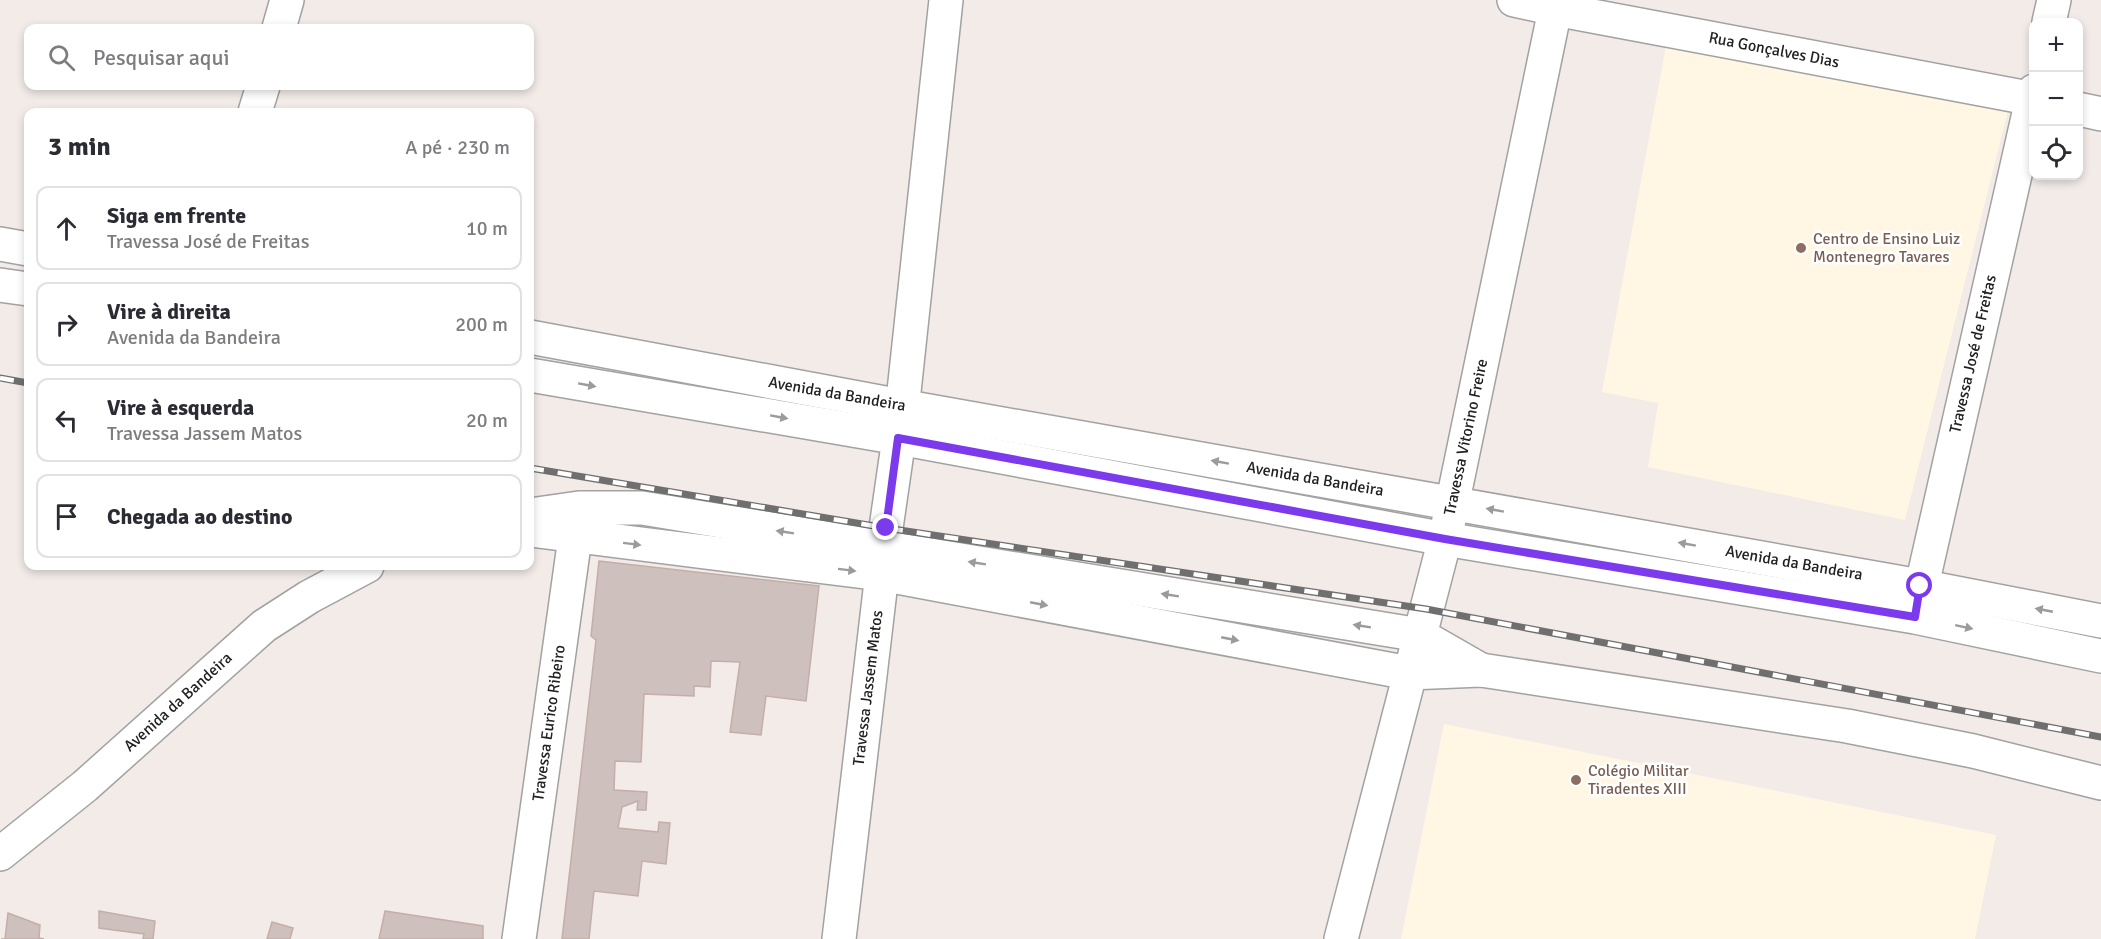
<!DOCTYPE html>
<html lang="pt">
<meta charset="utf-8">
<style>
:root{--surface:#fff;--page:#f7f7f7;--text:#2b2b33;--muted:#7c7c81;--line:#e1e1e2}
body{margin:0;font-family:Signika,sans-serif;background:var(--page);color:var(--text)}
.controls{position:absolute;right:18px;top:18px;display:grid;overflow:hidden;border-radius:12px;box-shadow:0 3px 9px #0003}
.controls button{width:54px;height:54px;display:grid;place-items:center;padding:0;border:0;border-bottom:2px solid var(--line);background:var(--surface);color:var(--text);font:30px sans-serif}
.stop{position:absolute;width:18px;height:18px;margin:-14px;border:4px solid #7c3aed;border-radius:50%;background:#fff}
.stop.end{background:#7c3aed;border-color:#fff;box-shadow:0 2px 6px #0008}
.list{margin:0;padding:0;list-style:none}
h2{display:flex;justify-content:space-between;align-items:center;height:78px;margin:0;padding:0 24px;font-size:26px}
h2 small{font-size:20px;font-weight:400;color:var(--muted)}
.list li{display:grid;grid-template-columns:39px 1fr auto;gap:18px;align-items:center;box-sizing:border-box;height:84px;margin:0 12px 12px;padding:0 12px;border:2px solid var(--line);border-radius:12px}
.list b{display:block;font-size:22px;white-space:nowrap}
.list p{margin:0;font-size:20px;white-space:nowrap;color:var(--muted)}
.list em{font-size:20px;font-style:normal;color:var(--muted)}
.icon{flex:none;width:33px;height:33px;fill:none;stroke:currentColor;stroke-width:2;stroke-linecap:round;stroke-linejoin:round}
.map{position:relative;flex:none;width:2101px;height:939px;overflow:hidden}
.search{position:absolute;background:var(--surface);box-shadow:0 3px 9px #0003;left:24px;top:24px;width:510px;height:66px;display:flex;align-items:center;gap:15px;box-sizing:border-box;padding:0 21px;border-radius:12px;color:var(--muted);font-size:22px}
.panel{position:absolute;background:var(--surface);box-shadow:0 3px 9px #0003;left:24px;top:108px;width:510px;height:462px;border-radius:12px}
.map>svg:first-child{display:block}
.education{fill:#fff7e3}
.building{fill:#cec0bd;stroke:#c5ada8;stroke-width:1.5}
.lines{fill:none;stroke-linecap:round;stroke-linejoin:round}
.minor-casing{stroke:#a2a2a2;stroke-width:36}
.minor{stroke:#fff;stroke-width:33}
.rail-casing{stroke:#6f6f6f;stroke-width:7}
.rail{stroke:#fff;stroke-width:4.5;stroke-dasharray:14;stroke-linecap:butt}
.oneway{fill:#9b9b9b}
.route{stroke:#7c3aed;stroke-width:8}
.education-dot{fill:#8d6e63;stroke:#fff;stroke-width:2}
.labels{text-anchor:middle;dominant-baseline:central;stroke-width:5;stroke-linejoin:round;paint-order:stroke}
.street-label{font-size:16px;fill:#212121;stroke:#fff}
.education-label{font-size:16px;fill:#785e54;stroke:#fff;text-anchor:start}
</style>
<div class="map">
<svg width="2101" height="939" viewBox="0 0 2101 939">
<rect width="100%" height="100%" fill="#f2ebe7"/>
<g class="education">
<path d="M1668,35L2010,103L1905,520L1648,467L1658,403L1602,392Z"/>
<path d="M1444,724L1996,835L1975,939H1401Z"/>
</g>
<g class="building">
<path d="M599,561L819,586L806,701L766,696L761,735L730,732L740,662L711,661L710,687L694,686V696L644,694L641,762L615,761L614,790L647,792L646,810H637L638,801L622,807L618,828L658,832L659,822L670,823L666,864L642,861L638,896L594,891L589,939H562L596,640L591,636Z"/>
<path d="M99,911L155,921L153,939H143L144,934L99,928Z"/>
<path d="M385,911L483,926V939H379Z"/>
<path d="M8,913L40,925L39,938L44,939H1H5Z"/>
<path d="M272,922L293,928L290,939H267Z"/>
</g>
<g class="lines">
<g class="minor-casing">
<g id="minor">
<path d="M1514,0L1555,9L2034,99"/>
<path d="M2049,22L2054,0"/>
<path d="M279,28L287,0"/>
<path d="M2078,109L2101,114"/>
<path d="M255,112L263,86"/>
<path d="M0,244L28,249"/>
<path d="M0,285L28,289"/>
<path d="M530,337L901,406L1920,586L2101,621"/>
<path d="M530,375L899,438L1445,539L1915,617L2101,656"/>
<path d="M530,515L579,508H642L1420,635L1481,670"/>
<path d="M530,530L881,574L1409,673L1481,670L1847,726L1973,751L2101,783"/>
<path d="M1917,607L2034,91"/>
<path d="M0,854L85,786L264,626L309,597L367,566"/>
<path d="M519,939L578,516"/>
<path d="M839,939L885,548L886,528L899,438L946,0"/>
<path d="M1341,939L1445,539L1557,0"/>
</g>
</g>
<use href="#minor" class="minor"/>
<g class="rail-casing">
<g id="rail">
<path d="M0,378L28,383"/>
<path d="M530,468L886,528L1426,609L2101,737"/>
</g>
</g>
<use href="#rail" class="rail"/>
</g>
<defs><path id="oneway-solid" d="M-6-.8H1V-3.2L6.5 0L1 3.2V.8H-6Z" transform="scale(1.5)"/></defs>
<g class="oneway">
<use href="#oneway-solid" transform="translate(587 385) rotate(10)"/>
<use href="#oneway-solid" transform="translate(779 417) rotate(10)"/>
<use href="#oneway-solid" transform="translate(1220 462) rotate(-170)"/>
<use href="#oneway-solid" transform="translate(1495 510) rotate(-170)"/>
<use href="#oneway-solid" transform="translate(785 532) rotate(-171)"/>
<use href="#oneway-solid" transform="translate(632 544) rotate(7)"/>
<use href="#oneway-solid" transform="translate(1687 544) rotate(-170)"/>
<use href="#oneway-solid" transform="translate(977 563) rotate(-171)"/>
<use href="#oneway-solid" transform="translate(847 570) rotate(7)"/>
<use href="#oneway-solid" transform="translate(1170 595) rotate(-171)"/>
<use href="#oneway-solid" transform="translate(1039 604) rotate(11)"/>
<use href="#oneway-solid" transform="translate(2044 610) rotate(-169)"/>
<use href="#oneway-solid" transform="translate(1362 626) rotate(-171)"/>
<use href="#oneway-solid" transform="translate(1964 627) rotate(12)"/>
<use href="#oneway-solid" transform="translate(1230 639) rotate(11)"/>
</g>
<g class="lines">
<path class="route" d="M886,528L898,438L1445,539L1915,617L1920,586"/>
</g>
<g class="education-dot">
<circle cx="1801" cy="248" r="6"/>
<circle cx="1576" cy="780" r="6"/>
</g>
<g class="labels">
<g class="street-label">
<text transform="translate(1774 50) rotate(11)">Rua Gonçalves Dias</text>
<text transform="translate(1973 354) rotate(-77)">Travessa José de Freitas</text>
<text transform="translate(837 394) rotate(10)">Avenida da Bandeira</text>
<text transform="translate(1466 437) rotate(-78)">Travessa Vitorino Freire</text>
<text transform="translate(1315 479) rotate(10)">Avenida da Bandeira</text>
<text transform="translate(1794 563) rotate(10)">Avenida da Bandeira</text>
<text transform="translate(868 688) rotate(-83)">Travessa Jassem Matos</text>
<text transform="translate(178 702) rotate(-42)">Avenida da Bandeira</text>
<text transform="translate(549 723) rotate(-82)">Travessa Eurico Ribeiro</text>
</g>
<g class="education-label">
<text x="1813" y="239">Centro de Ensino Luiz<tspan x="1813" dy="18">Montenegro Tavares</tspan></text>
<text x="1588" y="771">Colégio Militar<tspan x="1588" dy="18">Tiradentes XIII</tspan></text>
</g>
</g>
</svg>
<div class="controls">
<button>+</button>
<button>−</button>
<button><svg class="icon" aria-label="locate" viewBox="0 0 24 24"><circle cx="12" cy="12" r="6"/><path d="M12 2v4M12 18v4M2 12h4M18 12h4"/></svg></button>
</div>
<div class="stop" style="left:1920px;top:586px"></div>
<div class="stop end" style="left:886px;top:528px"></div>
<div class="search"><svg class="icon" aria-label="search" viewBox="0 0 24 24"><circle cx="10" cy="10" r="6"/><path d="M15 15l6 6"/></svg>Pesquisar aqui</div>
<section class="panel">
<h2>3 min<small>A pé · 230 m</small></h2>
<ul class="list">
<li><svg class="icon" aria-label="ahead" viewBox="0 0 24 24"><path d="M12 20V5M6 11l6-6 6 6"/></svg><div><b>Siga em frente</b><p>Travessa José de Freitas</p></div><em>10 m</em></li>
<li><svg class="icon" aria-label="right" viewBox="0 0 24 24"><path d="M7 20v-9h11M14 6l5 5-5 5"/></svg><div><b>Vire à direita</b><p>Avenida da Bandeira</p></div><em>200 m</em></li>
<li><svg class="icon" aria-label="left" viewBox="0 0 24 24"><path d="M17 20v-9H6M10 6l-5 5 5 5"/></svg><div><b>Vire à esquerda</b><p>Travessa Jassem Matos</p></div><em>20 m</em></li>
<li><svg class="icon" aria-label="arrive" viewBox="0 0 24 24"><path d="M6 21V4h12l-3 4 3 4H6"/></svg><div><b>Chegada ao destino</b></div></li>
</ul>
</section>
</div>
